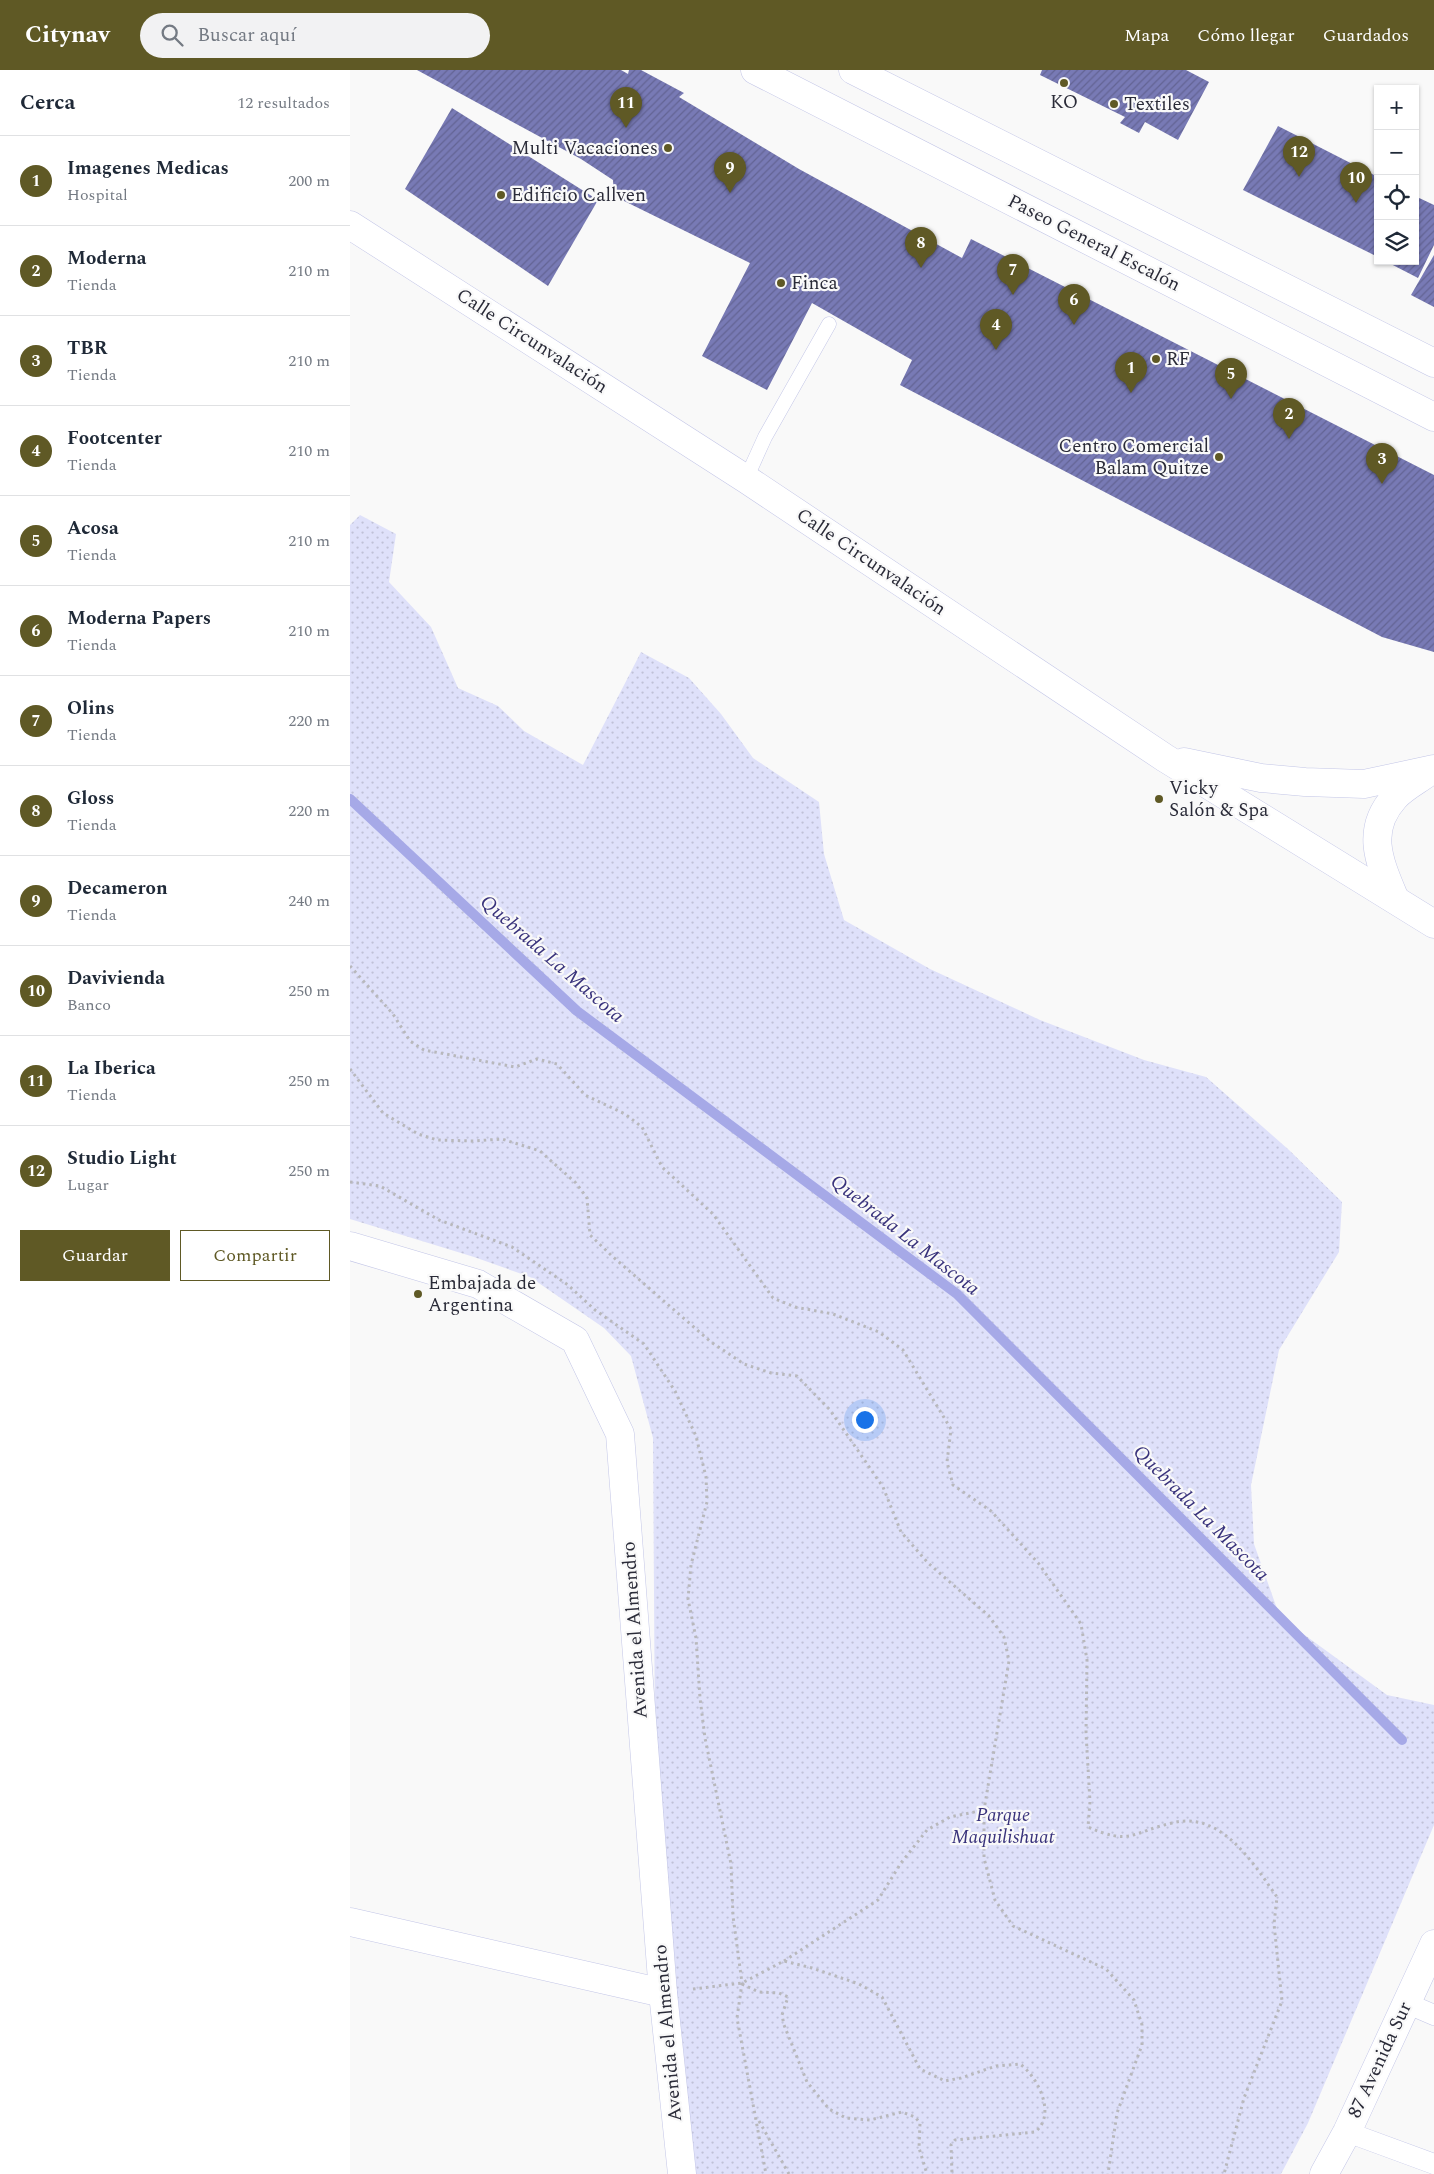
<!DOCTYPE html>
<html lang="es">
<meta charset="utf-8">
<style>
:root{--surface:#fff;--page:#f2f2f3;--text:#1f2937;--muted:#747a83;--line:#e0e1e3;--accent:#5f5925}
body{margin:0;font-family:Spectral,serif;background:var(--page);color:var(--text)}
.controls{position:absolute;right:15px;top:15px;display:grid;overflow:hidden;border-radius:0px;box-shadow:0 1px 4px #0004}
.controls button{width:45px;height:45px;display:grid;place-items:center;padding:0;border:0;border-bottom:1px solid var(--line);background:var(--surface);color:var(--text);font:25px sans-serif}
.you{position:absolute;left:514px;top:1349px;width:18px;height:18px;margin:-12px;border:4px solid #fff;border-radius:50%;background:#1a73e8;box-shadow:0 0 0 8px #1a73e833}
.badge{display:grid;place-items:center;width:32px;height:32px;border-radius:50%;background:var(--accent);color:#fff;font-size:16px;font-weight:700}
.pin{position:absolute;translate:-50% -41px;filter:drop-shadow(0 1px 2px #0008)}
.pin::after{content:'';position:absolute;top:26px;width:18px;height:15px;background:inherit;clip-path:polygon(0 0,100% 0,50% 100%)}
.list{margin:0;padding:0;list-style:none}
h2{display:flex;justify-content:space-between;align-items:center;height:65px;margin:0;padding:0 20px;font-size:21px}
h2 small{font-size:16px;font-weight:400;color:var(--muted)}
.list li{display:grid;grid-template-columns:32px 1fr auto;gap:15px;align-items:center;box-sizing:border-box;height:90px;padding:0 20px;border-top:1px solid var(--line)}
.list b{display:block;font-size:19px;white-space:nowrap}
.list p{margin:0;font-size:16px;white-space:nowrap;color:var(--muted)}
.list em{font-size:16px;font-style:normal;color:var(--muted)}
.actions{display:flex;gap:10px;padding:15px 20px}
.actions a{flex:1;padding:11px 0;border:1px solid var(--accent);border-radius:0px;text-align:center;font-size:18px;color:var(--accent)}
.actions .main{background:var(--accent);color:#fff}
.icon{flex:none;width:28px;height:28px;fill:none;stroke:currentColor;stroke-width:2;stroke-linecap:round;stroke-linejoin:round}
.map{position:relative;flex:none;width:1084px;height:2104px;overflow:hidden}
header{display:flex;align-items:center;gap:30px;box-sizing:border-box;height:70px;padding:0 25px;background:var(--accent);color:#fff}
header strong{font-size:24px}
nav{display:flex;gap:28px;margin-inline-start:auto;font-size:18px}
.search{width:350px;height:45px;background:var(--page);display:flex;align-items:center;gap:12px;box-sizing:border-box;padding:0 18px;border-radius:28px;color:var(--muted);font-size:19px}
main{display:flex}
aside{flex:1;background:var(--surface)}
.map>svg:first-child{display:block}
.park{fill:url(#park-dots)}
.lines{fill:none;stroke-linecap:round;stroke-linejoin:round}
.stream{stroke:#a6a9e7;stroke-width:10}
.building{fill:url(#building-hatch)}
.service-casing{stroke:#c3c6e7;stroke-width:15}
.pedestrian-casing{stroke:#c3c6e7;stroke-width:21}
.minor-casing{stroke:#c3c6e7;stroke-width:29}
.tertiary-casing{stroke:#c3c6e7;stroke-width:29}
.secondary-casing{stroke:#c3c6e7;stroke-width:29}
.path{stroke:#b8b8bc;stroke-width:3;stroke-dasharray:2.5 4;stroke-linecap:butt}
.service{stroke:#fff;stroke-width:14}
.pedestrian{stroke:#fff;stroke-width:20}
.minor{stroke:#fff;stroke-width:28}
.tertiary{stroke:#fff;stroke-width:28}
.secondary{stroke:#fff;stroke-width:28}
.poi-dot{fill:#5f5925;stroke:#f9f9f9;stroke-width:2}
.labels{text-anchor:middle;dominant-baseline:central;stroke-width:4.5;stroke-linejoin:round;paint-order:stroke}
.poi-label{font-size:19px;fill:#2a2b38;stroke:#f9f9f9;text-anchor:start}
.street-label{font-size:19px;fill:#2a2b38;stroke:#f9f9f9}
.park-label{font-size:19px;font-style:italic;fill:#38327b;stroke:#f9f9f9}
.water-label{font-size:20px;font-style:italic;fill:#39337c;stroke:#f9f9f9}
</style>
<header>
<strong>Citynav</strong>
<div class="search"><svg class="icon" aria-label="search" viewBox="0 0 24 24"><circle cx="10" cy="10" r="6"/><path d="M15 15l6 6"/></svg>Buscar aquí</div>
<nav><a>Mapa</a><a>Cómo llegar</a><a>Guardados</a></nav>
</header>
<main>
<aside>
<h2>Cerca<small>12 resultados</small></h2>
<ul class="list">
<li><span class="badge">1</span><div><b>Imagenes Medicas</b><p>Hospital</p></div><em>200 m</em></li>
<li><span class="badge">2</span><div><b>Moderna</b><p>Tienda</p></div><em>210 m</em></li>
<li><span class="badge">3</span><div><b>TBR</b><p>Tienda</p></div><em>210 m</em></li>
<li><span class="badge">4</span><div><b>Footcenter</b><p>Tienda</p></div><em>210 m</em></li>
<li><span class="badge">5</span><div><b>Acosa</b><p>Tienda</p></div><em>210 m</em></li>
<li><span class="badge">6</span><div><b>Moderna Papers</b><p>Tienda</p></div><em>210 m</em></li>
<li><span class="badge">7</span><div><b>Olins</b><p>Tienda</p></div><em>220 m</em></li>
<li><span class="badge">8</span><div><b>Gloss</b><p>Tienda</p></div><em>220 m</em></li>
<li><span class="badge">9</span><div><b>Decameron</b><p>Tienda</p></div><em>240 m</em></li>
<li><span class="badge">10</span><div><b>Davivienda</b><p>Banco</p></div><em>250 m</em></li>
<li><span class="badge">11</span><div><b>La Iberica</b><p>Tienda</p></div><em>250 m</em></li>
<li><span class="badge">12</span><div><b>Studio Light</b><p>Lugar</p></div><em>250 m</em></li>
</ul>
<div class="actions"><a class="main">Guardar</a><a>Compartir</a></div>
</aside>
<div class="map">
<svg width="1084" height="2104" viewBox="0 0 1084 2104">
<defs>
<pattern id="park-dots" width="8" height="8" patternUnits="userSpaceOnUse" patternTransform="scale(1.25)"><rect width="8" height="8" fill="#dfe1fa"/><path d="M2 2h.1M6 6h.1" fill="none" stroke="#c0c1d7" stroke-width="1.8" stroke-linecap="round"/></pattern>
<pattern id="building-hatch" width="6" height="6" patternUnits="userSpaceOnUse" patternTransform="scale(1.25)"><rect width="6" height="6" fill="#787ab5"/><path d="M-1 1l2-2M0 6l6-6M5 7l2-2" fill="none" stroke="#636494"/></pattern>
</defs>
<rect width="100%" height="100%" fill="#f9f9f9"/>
<path class="park" d="M10,445L46,464L39,512L81,557L108,618L148,636L174,661L233,695L291,582L339,608L371,644L403,688L469,732L474,784L494,850L580,899L690,950L794,990L856,1007L939,1080L992,1132L989,1182L929,1280L901,1415L904,1474L930,1547L1037,1625L1084,1635V1755L958,2053L931,2104H332L306,1832L303,1368L281,1286L254,1258L180,1207L124,1187L0,1149V455Z"/>
<g class="lines">
<path class="stream" d="M0,729L227,941L607,1224L1052,1670"/>
</g>
<g class="building">
<path d="M67,0H271L278,4L279,0H291L334,23L329,27L449,99L612,188L621,169L1084,405V582L1032,567L550,315L562,290L462,233L417,320L352,286L400,193L264,126L263,110L231,89Z"/>
<path d="M692,0H836L859,12L828,70L795,52L789,63L770,53L775,47L690,5Z"/>
<path d="M102,38L248,130L198,216L55,119Z"/>
<path d="M928,56L1028,107V187L893,120Z"/>
<path d="M1065,126L1084,135V175L1068,208L1035,191H1065Z"/>
<path d="M1084,185V237L1061,225Z"/>
</g>
<g class="lines">
<g class="service-casing">
<path id="service" d="M396,409L415,367L479,254"/>
</g>
<g class="pedestrian-casing">
<g id="pedestrian">
<path d="M1056,1933L1084,1945"/>
<path d="M997,2062L1084,2094"/>
</g>
</g>
<g class="minor-casing">
<g id="minor">
<path d="M0,1176L128,1214L225,1270L270,1364L313,1923L332,2104"/>
<path d="M0,1852L313,1923"/>
</g>
</g>
<g class="tertiary-casing">
<g id="tertiary">
<path d="M0,155L396,409L815,688L1084,854"/>
<path d="M834,692L911,708L955,712L1014,714L1084,699"/>
<path d="M1044,827C1029,791 1015,760 1045,727C1053,718 1066,711 1076,704"/>
<path d="M974,2104L997,2062L1084,1874"/>
</g>
</g>
<g class="secondary-casing">
<g id="secondary">
<path d="M405,0L1084,347"/>
<path d="M503,0L1084,293"/>
</g>
</g>
<g class="path">
<path d="M0,896L43,944L60,971L74,980L165,997L187,989L207,994L235,1025L275,1044L292,1057L312,1097L363,1144L423,1228L445,1237L483,1244L529,1262L553,1280L601,1359L597,1392L603,1415L641,1441L689,1494L731,1554L737,1590L736,1663L740,1732L738,1757C781,1776 782,1762 822,1753C871,1740 903,1793 927,1827L924,1854L932,1931L894,2028L874,2104"/>
<path d="M0,999L33,1043L68,1064L87,1070L124,1071L152,1069L190,1081L226,1113L237,1128L240,1165L262,1186L361,1272L394,1294L421,1303L447,1306L480,1340L533,1417L551,1462L578,1493L639,1546L654,1567L659,1591L634,1740V1788L645,1830L663,1856L756,1899L784,1930L792,1955V1975L767,2043L758,2104"/>
<path d="M0,1112L30,1116L89,1150L162,1177L218,1215L245,1240L294,1274L325,1321L346,1366L356,1407L357,1432L341,1495L338,1529L346,1568L350,1628L355,1668L381,1794L383,1846L392,1913L387,1948L416,2104"/>
<path d="M434,1891L528,1830L551,1793L577,1760L600,1747L634,1740"/>
<path d="M392,1914L409,1922L429,1923L438,1927L432,1945L434,1955L457,2012L479,2039L496,2048L520,2050L552,2042L565,2047L570,2053L569,2078L577,2104"/>
<path d="M343,1919L392,1913L434,1891L462,1898L509,1914L532,1927L570,1999L595,2011L611,2008L646,1996L670,1994C688,2007 707,2045 685,2062L605,2070L601,2075L602,2104"/>
<path d="M409,2051L439,2104"/>
</g>
<use href="#service" class="service"/>
<use href="#pedestrian" class="pedestrian"/>
<use href="#minor" class="minor"/>
<use href="#tertiary" class="tertiary"/>
<use href="#secondary" class="secondary"/>
</g>
<g class="poi-dot">
<circle cx="714" cy="13" r="5"/>
<circle cx="764" cy="34" r="5"/>
<circle cx="318" cy="78" r="5"/>
<circle cx="151" cy="125" r="5"/>
<circle cx="431" cy="213" r="5"/>
<circle cx="806" cy="289" r="5"/>
<circle cx="869" cy="387" r="5"/>
<circle cx="809" cy="729" r="5"/>
<circle cx="68" cy="1224" r="5"/>
</g>
<g class="labels">
<g class="poi-label">
<text x="714" y="32" text-anchor="middle">KO</text>
<text x="774" y="34">Textiles</text>
<text x="308" y="78" text-anchor="end">Multi Vacaciones</text>
<text x="161" y="125">Edificio Callven</text>
<text x="441" y="213">Finca</text>
<text x="816" y="289">RF</text>
<text x="859" y="376" text-anchor="end">Centro Comercial<tspan x="859" dy="22">Balam Quitze</tspan></text>
<text x="819" y="718">Vicky<tspan x="819" dy="22">Salón &amp; Spa</tspan></text>
<text x="78" y="1213">Embajada de<tspan x="78" dy="22">Argentina</tspan></text>
</g>
<g class="street-label">
<text transform="translate(744 173) rotate(27)">Paseo General Escalón</text>
<text transform="translate(182 271) rotate(33)">Calle Circunvalación</text>
<text transform="translate(521 492) rotate(34)">Calle Circunvalación</text>
<text transform="translate(285 1560) rotate(-94)">Avenida el Almendro</text>
<text transform="translate(318 1963) rotate(-95)">Avenida el Almendro</text>
<text transform="translate(1030 1990) rotate(-65)">87 Avenida Sur</text>
</g>
<g class="park-label">
<text x="653" y="1745">Parque<tspan x="653" dy="22">Maquilishuat</tspan></text>
</g>
<g class="water-label">
<text transform="translate(202 889) rotate(41)">Quebrada La Mascota</text>
<text transform="translate(555 1165) rotate(38)">Quebrada La Mascota</text>
<text transform="translate(851 1443) rotate(45)">Quebrada La Mascota</text>
</g>
</g>
</svg>
<div class="controls">
<button>+</button>
<button>−</button>
<button><svg class="icon" aria-label="locate" viewBox="0 0 24 24"><circle cx="12" cy="12" r="6"/><path d="M12 2v4M12 18v4M2 12h4M18 12h4"/></svg></button>
<button><svg class="icon" aria-label="layers" viewBox="0 0 24 24"><path d="M12 4l9 5-9 5-9-5zM3 14l9 5 9-5"/></svg></button>
</div>
<div class="you"></div>
<div class="pin badge" style="left:781px;top:323px">1</div>
<div class="pin badge" style="left:939px;top:369px">2</div>
<div class="pin badge" style="left:1032px;top:414px">3</div>
<div class="pin badge" style="left:646px;top:280px">4</div>
<div class="pin badge" style="left:881px;top:329px">5</div>
<div class="pin badge" style="left:724px;top:255px">6</div>
<div class="pin badge" style="left:663px;top:225px">7</div>
<div class="pin badge" style="left:571px;top:198px">8</div>
<div class="pin badge" style="left:380px;top:123px">9</div>
<div class="pin badge" style="left:1006px;top:133px">10</div>
<div class="pin badge" style="left:276px;top:58px">11</div>
<div class="pin badge" style="left:949px;top:107px">12</div>
</div>
</main>
